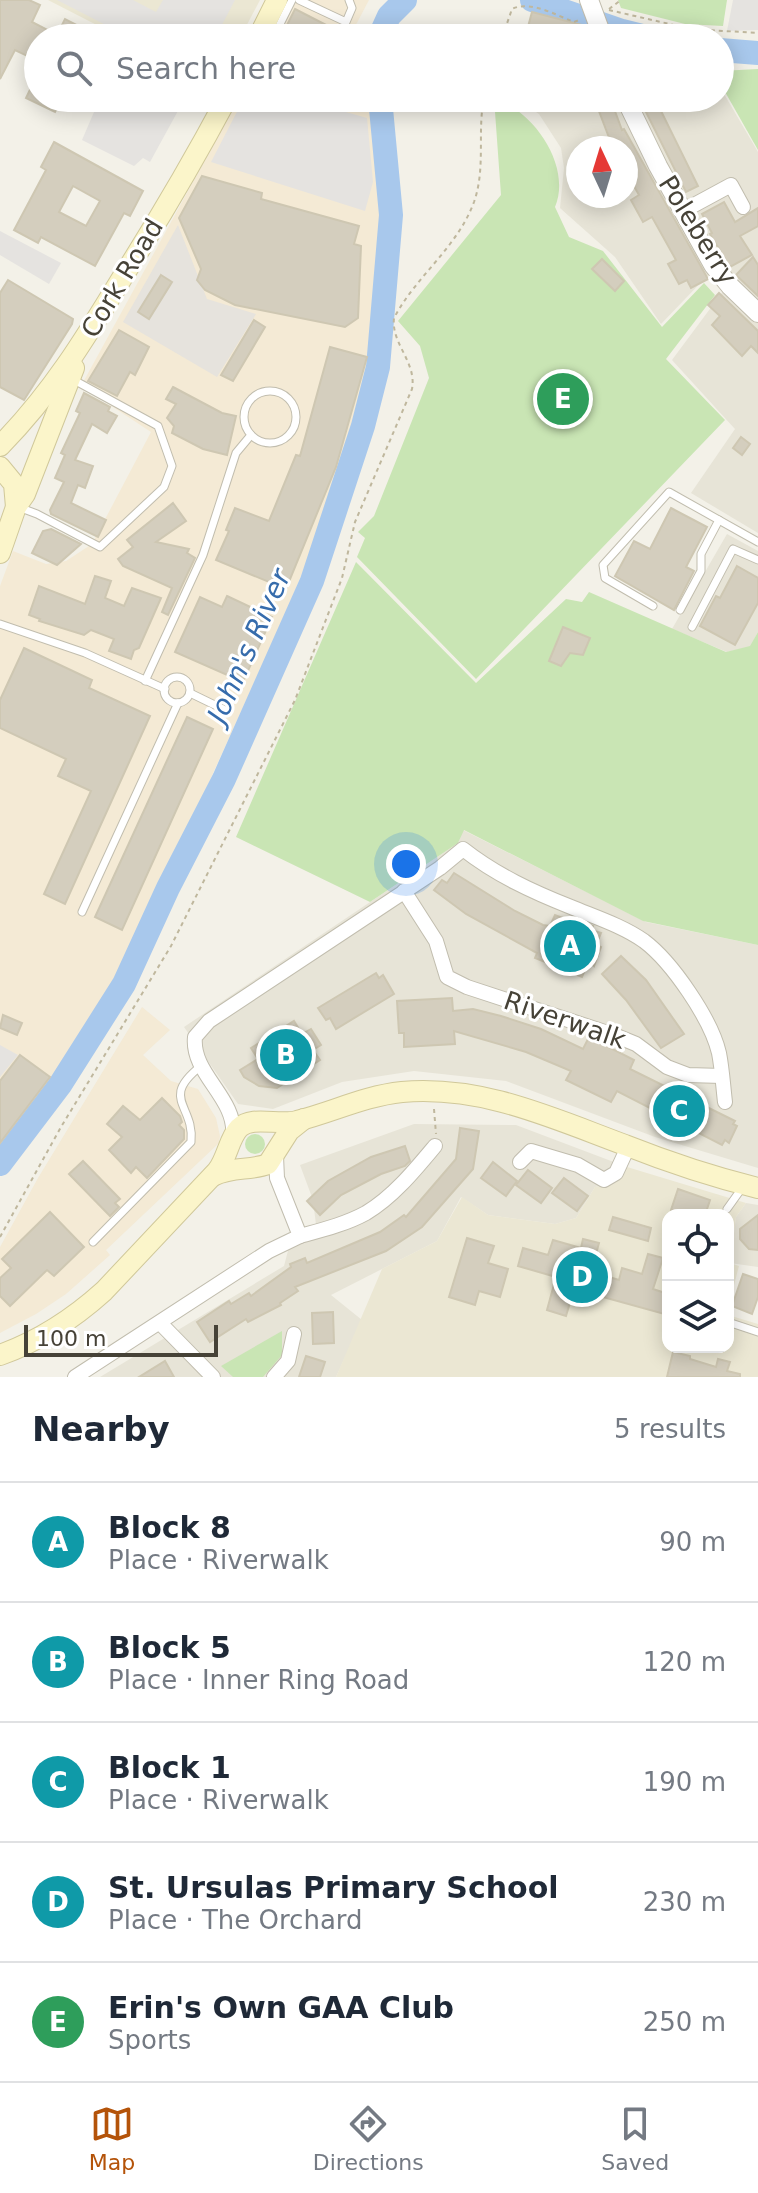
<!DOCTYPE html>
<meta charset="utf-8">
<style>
:root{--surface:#fff;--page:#f2f2f3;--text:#1f2937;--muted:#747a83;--line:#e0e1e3;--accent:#b45309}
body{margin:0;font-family:"DejaVu Sans",sans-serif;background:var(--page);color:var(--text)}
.controls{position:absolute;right:24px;bottom:24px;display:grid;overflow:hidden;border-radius:16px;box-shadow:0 4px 20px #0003}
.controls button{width:72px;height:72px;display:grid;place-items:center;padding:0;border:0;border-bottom:2px solid var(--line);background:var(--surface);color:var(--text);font:40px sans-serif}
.compass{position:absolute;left:566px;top:136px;width:72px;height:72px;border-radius:50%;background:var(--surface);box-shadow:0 4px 20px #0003;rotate:356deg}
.scale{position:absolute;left:24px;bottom:20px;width:194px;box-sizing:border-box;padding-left:8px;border:4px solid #464237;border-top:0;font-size:22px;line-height:28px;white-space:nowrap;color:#464237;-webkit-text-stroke:6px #fff;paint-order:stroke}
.you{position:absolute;left:406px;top:864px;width:28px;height:28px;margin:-20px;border:6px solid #fff;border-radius:50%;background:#1a73e8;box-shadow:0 0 0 12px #1a73e833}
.badge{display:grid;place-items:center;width:52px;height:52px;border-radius:50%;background:var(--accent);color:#fff;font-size:26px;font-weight:700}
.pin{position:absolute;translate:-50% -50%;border:4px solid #fff;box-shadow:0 2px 8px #0006}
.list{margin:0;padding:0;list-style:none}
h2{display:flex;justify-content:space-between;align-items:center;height:104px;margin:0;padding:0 32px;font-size:34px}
h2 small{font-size:26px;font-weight:400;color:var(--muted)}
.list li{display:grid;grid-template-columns:52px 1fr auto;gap:24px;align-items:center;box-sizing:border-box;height:120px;padding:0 32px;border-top:2px solid var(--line)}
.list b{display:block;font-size:30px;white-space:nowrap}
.list p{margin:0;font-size:26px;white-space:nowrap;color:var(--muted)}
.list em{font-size:26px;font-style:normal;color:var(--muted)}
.icon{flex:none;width:44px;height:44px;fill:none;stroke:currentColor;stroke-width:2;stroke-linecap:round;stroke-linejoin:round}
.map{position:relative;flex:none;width:758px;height:1377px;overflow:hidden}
.search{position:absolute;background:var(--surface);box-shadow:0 4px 20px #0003;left:24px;right:24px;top:24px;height:88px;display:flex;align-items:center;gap:20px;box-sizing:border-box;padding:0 28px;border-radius:44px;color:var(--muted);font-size:30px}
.sheet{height:704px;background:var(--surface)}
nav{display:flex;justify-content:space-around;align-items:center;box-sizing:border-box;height:112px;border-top:2px solid var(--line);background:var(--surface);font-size:22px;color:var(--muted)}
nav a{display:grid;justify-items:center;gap:4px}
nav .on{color:var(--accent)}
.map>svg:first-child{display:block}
.residential{fill:#e7e4d7;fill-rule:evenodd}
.commercial{fill:#f4ead5}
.industrial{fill:#e6e3dd}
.education{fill:#ebe7d3}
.green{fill:#c9e5b4}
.parking{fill:#e5e3e0}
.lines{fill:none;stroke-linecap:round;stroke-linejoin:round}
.river{stroke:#a8c8ec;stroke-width:24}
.building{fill:#d4cebe;stroke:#cec7b2;stroke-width:2;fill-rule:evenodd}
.service-casing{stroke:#c1bdae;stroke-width:9}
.minor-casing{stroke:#c1bdae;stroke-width:16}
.tertiary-casing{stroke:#c1bdae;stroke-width:20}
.secondary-casing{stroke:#d0c89a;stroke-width:22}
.path{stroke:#bfb79d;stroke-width:2;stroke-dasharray:4 4;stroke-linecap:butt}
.service{stroke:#fff;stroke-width:7}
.minor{stroke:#fff;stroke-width:14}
.tertiary{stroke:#fff;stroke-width:18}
.secondary{stroke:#fbf5ca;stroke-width:20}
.labels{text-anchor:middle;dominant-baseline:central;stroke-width:6;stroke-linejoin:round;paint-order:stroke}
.street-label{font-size:26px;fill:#464237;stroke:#fff}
.water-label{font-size:28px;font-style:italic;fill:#366cac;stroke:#fff}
</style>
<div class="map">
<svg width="758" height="1377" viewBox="0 0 758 1377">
<rect width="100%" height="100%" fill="#f3f1e8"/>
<g class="residential">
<path d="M720,87L758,152V533L691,493L735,429L672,360L724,290L709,274L661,324L615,257L560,208L564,168L561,148L539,114L515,98H720ZM578,148H626V196H578Z"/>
<path d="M727,534L758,551V632L750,647L727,652L672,629Z"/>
<path d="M463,830L646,922L758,945V1168L655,1137L506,1081L414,1071L342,1082L273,1109L238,1104L184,1027L458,843Z"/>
<path d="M414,1124L516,1125L627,1167L612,1184L595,1187L576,1218L555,1224L488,1215L461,1197L437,1241L331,1295L362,1320L336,1377H100L284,1266L290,1243L317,1233L313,1200L300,1165Z"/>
<path d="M746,1203L758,1205V1267L730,1263L736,1217Z"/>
</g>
<g class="commercial">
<path d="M289,0H369L349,38H270Z"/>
<path d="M239,98H369L381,210L372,365L329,506L288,608L120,978L62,1076L0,1153V586L13,551L46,564L66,561L92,544L151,432L81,386Z"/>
<path d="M142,1007L170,1030L143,1055L171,1081L198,1089L216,1118L220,1136L219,1143L106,1250L110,1255L66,1294L36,1314L0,1333V1247L38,1178Z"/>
</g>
<path class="industrial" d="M178,225L207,299L256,314L217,377L123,322Z"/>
<g class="education">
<path d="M48,0H260L240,38H122Z"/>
<path d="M627,1167L746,1203L736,1217L730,1263L739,1266L728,1308V1215H668V1347H728V1315L758,1324V1377H336L382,1269L437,1241L462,1197L488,1215L555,1224L576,1218L595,1187L612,1184Z"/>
</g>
<g class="green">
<path d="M618,0H727L723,26L685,24L621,8Z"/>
<path d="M758,69V150L720,83V71Z"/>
<path d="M494,98C534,111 572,166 555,207L569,237L603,251L662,327L704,283L715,295L666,359L725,420L476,679L357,557L365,538L358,532L374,516L429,378L420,346L398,321L501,195Z"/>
<path d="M356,562L476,683L566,599L582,602L589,592L726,652L750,646L758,632V945L643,921L464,830L458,843L370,902L236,837Z"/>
<circle cx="255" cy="1144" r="10"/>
<path d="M282,1331V1355L263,1377H233L221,1366Z"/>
</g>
<g class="parking">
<path d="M57,0H133L156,12L163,0H235L215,38H131Z"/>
<path d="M733,0H758V30L727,31Z"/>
<path d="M100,98H185L150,162L143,158L134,166L82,140Z"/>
<path d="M244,98H297L367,118L373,182L365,211L211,162Z"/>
<path d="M0,231L61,263L49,284L0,255Z"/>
<path d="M0,1045L18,1055L0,1077Z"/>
</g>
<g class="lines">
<g class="river">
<path d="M532,0L622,31L650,38"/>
<path d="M379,38L389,16L405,0"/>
<path d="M720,50L758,53"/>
<path d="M0,1164L60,1085L124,984L168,888L224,779L312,581L363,426L378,367L391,215L380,98"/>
</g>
</g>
<g class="building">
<path d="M0,0H29L40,5L32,22L57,35L65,19L102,38H38V61L15,50L0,79Z"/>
<path d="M295,9L332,28L327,38H293L296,32L286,27Z"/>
<path d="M532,12L586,26L590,38H525Z"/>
<path d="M38,73V98H62L55,112L26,98Z"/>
<path d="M594,98H610L622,130L624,129L708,279L691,288L687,280L679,284L668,264L676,260L652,217L643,222L631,200L639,195L626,172V148H613Z"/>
<path d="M639,98H664L667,105L660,109L698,186L686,192Z"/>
<path d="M54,142L143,191L130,216L124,213L95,266L41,237L38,243L14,230L46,170L41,167ZM73,186L100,201L86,226L59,212Z"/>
<path d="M202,176L262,193L261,199L359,226L354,244L361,246L358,318L345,327L235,305L205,290L197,280L201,269L179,218Z"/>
<path d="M724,202L735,222L758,208V226L740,236L752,255L730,267L710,234L712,233L702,214Z"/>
<path d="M753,257L758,265V296L736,275Z"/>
<path d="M602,259L624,281L615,291L592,269Z"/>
<path d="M161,275L172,282L149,319L138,312Z"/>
<path d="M8,280L73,319L72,324L24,400L0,387V293Z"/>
<path d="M719,293L758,331V353L751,346L742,356L712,325L720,316L708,305Z"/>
<path d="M254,320L265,327L233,381L221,375Z"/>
<path d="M119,330L149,347L135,375L130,372L117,396L88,381Z"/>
<path d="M330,347L367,357L336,467L286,589L216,560L229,531L226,530L235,508L269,521L296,455L300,456Z"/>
<path d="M173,387L222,413L236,416L227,455L203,449L172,433L174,426L167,418L176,404L166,399Z"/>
<path d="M84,393L110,407L108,411L117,416L107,433L92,424L75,460L93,466L85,488L78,485L71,503L106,520L98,537L51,514L50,510L64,482L55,478L65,455L61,453L80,413L76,411Z"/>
<path d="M741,437L750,444L742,455L733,448Z"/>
<path d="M173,503L186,521L156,542L189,549L187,553L195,558L168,615L162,612L172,588L123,566L118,559L133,547L127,540Z"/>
<path d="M671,508L707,527L686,567L694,571L674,610L615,576L634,541L650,549Z"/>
<path d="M51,529L81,544L57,565L32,553L43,531Z"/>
<path d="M737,566L758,578V603L735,645L700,626L716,596L720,598Z"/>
<path d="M95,576L111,581L105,598L124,606L132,588L161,598L139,648L134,650L131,659L109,651L114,639L91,630L84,635L39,621L40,619L29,615L39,586L85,604Z"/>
<path d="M227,596L272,617L243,682L175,652L200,597L222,607Z"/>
<path d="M563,627L590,638L583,655L570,653L561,666L549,661Z"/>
<path d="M24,648L92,680L89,688L150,716L65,904L44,894L91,791L58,776L66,759L0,728V700Z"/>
<path d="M187,717L213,729L122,930L95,917Z"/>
<path d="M454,873L515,911L543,925L550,926L555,915L578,924L579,921L593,926L591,930L601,933L596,945L601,947L594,966L589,960L582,977L535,958L537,953L466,914L434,890L442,880L447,883Z"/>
<path d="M621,956L646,980L684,1034L661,1048L626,1000L602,974Z"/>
<path d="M376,973L379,978L383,975L394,994L336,1029L330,1018L326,1020L318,1008Z"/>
<path d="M452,998L453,1011L473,1009L501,1016L541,1029L583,1049L589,1037L634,1060L630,1069L735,1121L733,1124L737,1126L729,1143L725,1140L722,1145L617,1091L611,1102L566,1080L571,1071L526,1052L454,1031L455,1044L404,1047V1033H399L397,1001Z"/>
<path d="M3,1015L22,1023L17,1035L0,1028Z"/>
<path d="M294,1021L302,1034L311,1029L321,1045L313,1050L320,1060L277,1088L259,1086L244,1077L240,1070L258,1059L251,1048Z"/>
<path d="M20,1055L50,1077L0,1143V1081Z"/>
<path d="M162,1098L180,1116L182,1122L179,1125L184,1130V1139L147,1178L136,1167L131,1173L109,1150L122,1137L107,1124L123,1106L140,1120Z"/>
<path d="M460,1128L479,1131L473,1169L422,1227L386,1251L295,1287L298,1291L280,1303L281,1305L248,1322L246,1319L210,1342L197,1322L229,1301L231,1304L249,1293L251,1296L291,1267L290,1264L305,1258L307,1263L380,1232L404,1215L406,1217L456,1159Z"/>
<path d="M405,1146L410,1161L405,1166L381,1174L341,1195L320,1215L307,1201L328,1181L371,1157Z"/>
<path d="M83,1161L120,1199L115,1203L119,1207L110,1216L69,1174Z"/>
<path d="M493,1162L517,1181L506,1196L481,1178Z"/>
<path d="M528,1170L552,1188L541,1203L516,1185Z"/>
<path d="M564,1178L588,1196L577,1211L552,1193Z"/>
<path d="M678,1189L710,1200L705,1215H674L675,1212L671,1210Z"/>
<path d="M50,1212L84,1247L54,1276L47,1270L10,1306L0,1296V1278L11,1268L2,1259Z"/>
<path d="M758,1215V1250L749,1249L740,1239V1229Z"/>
<path d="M613,1217L651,1228L648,1241L609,1230Z"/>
<path d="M467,1238L494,1246L488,1263L508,1269L500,1297L479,1291L475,1305L449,1297Z"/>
<path d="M583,1239L599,1243L593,1265L598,1266L596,1273L619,1280L622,1268L642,1274L648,1254L663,1258L653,1289L668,1294V1315L574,1289L566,1316L547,1310L556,1277L518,1266L523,1248L548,1255L553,1240L581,1248Z"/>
<path d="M743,1274L758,1279V1297L752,1314L732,1306Z"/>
<path d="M333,1312L334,1343L313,1344L312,1313Z"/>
<path d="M673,1352L690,1356V1359L716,1367L718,1359L730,1362L727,1371L740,1374V1377H667Z"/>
<path d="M306,1356L325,1362L320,1377H299Z"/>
<path d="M165,1361L174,1377H139Z"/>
</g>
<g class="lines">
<g class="service-casing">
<g id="service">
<path d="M299,0L346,22L352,8L349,0"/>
<path d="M273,38L292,0"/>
<circle cx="270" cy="417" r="26"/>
<path d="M21,508L37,514L100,547L164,487L172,466L158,426L72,379"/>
<path d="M653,606L605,578L603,565L669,492L758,542"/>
<path d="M680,610L701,571V554L719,520"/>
<path d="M0,624L85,653L165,689"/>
<path d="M692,627L733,549L758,560"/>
<circle cx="177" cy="690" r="13"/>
<path d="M145,681L203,555L236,453L251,435"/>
<path d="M190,693L225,710"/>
<path d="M82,912L178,703"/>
<path d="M727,1209L742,1188"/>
<path d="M93,1242L191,1142C195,1105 159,1099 201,1066"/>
<path d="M728,1322L758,1332"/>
</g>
</g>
<g class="minor-casing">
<g id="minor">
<path d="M683,211L731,185L743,207"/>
<path d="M404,891L436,941L447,977L467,987L614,1035L636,1044L667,1067L688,1075L722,1076"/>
<path d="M233,1136C237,1098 191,1074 195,1037L209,1021L440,868L463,849C496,875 533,892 571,907C595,917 623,926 644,941C672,962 711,1019 719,1053C722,1068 723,1085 725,1102"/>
<path d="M520,1162L531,1151L578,1165L604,1180L616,1173L628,1147"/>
<path d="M300,1236C322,1230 346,1224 366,1213C393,1197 415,1170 435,1146"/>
<path d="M160,1323L213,1377"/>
<path d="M75,1377L269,1251L300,1236L277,1178L276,1156"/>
<path d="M274,1377L288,1361L294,1334"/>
</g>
</g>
<g class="tertiary-casing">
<g id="tertiary">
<path d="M589,0L603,38"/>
<path d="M625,98L658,166L713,265L730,286L758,313"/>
</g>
</g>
<g class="secondary-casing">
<g id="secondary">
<path d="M258,38L277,0"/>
<path d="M0,446C53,392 86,337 125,273C161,216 195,158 227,98"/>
<path d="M0,467L14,484L16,507"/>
<path d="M0,553L16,507L25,494L74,368"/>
<path d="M213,1176C232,1166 250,1171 268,1164L289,1131L304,1119"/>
<path d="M0,1355C39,1341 73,1319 104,1291L217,1171C227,1159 229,1138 239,1128C252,1115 279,1126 297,1121C333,1112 364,1096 402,1092C482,1085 552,1118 625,1145C668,1162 713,1177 758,1188"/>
</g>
</g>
<g class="path">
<path d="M609,9L621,0"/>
<path d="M609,10L691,29L758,33"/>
<path d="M502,38L512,9C530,0 556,15 574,22L579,20"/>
<path d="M434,1109L436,1134"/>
<path d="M0,1237L61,1127L171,946L295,700L342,578L355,522L412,389C417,362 391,344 394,318C416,276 457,248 474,202C486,168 477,132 484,98"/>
</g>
<use href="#service" class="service"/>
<use href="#minor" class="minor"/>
<use href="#tertiary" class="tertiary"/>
<use href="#secondary" class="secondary"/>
</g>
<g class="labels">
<g class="street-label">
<text transform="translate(698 230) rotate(58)">Poleberry</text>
<text transform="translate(122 278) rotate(-59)">Cork Road</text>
<text transform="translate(565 1020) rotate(19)">Riverwalk</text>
</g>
<g class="water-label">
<text transform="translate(249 646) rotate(-66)">John's River</text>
</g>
</g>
</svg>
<div class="controls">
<button><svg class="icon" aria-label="locate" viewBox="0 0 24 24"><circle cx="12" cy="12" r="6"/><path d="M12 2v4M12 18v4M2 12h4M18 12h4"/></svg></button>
<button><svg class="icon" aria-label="layers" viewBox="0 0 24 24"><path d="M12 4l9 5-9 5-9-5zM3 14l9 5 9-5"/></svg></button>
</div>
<svg class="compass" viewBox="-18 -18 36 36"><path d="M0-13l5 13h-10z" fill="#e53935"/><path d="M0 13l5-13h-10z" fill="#747a83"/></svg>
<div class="scale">100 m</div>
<div class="you"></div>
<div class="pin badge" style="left:570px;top:946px;background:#0f9aa8">A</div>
<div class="pin badge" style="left:286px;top:1055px;background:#0f9aa8">B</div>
<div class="pin badge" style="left:679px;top:1111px;background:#0f9aa8">C</div>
<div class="pin badge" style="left:582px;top:1277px;background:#0f9aa8">D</div>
<div class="pin badge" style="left:563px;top:399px;background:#2e9e5b">E</div>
<div class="search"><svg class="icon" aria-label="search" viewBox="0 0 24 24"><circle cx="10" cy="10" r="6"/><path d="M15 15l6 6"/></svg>Search here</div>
</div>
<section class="sheet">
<h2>Nearby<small>5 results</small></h2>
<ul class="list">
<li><span class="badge" style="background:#0f9aa8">A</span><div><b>Block 8</b><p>Place · Riverwalk</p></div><em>90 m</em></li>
<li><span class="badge" style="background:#0f9aa8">B</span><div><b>Block 5</b><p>Place · Inner Ring Road</p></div><em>120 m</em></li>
<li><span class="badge" style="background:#0f9aa8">C</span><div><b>Block 1</b><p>Place · Riverwalk</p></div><em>190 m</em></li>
<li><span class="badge" style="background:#0f9aa8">D</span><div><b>St. Ursulas Primary School</b><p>Place · The Orchard</p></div><em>230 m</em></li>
<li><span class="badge" style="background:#2e9e5b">E</span><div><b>Erin's Own GAA Club</b><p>Sports</p></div><em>250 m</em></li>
</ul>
</section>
<nav>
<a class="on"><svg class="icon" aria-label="map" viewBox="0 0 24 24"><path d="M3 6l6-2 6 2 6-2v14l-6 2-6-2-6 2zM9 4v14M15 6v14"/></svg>Map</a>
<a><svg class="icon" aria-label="directions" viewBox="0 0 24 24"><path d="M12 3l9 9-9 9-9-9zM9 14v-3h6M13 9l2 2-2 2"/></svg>Directions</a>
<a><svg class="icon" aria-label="saved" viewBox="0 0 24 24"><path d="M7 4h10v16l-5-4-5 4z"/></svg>Saved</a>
</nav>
